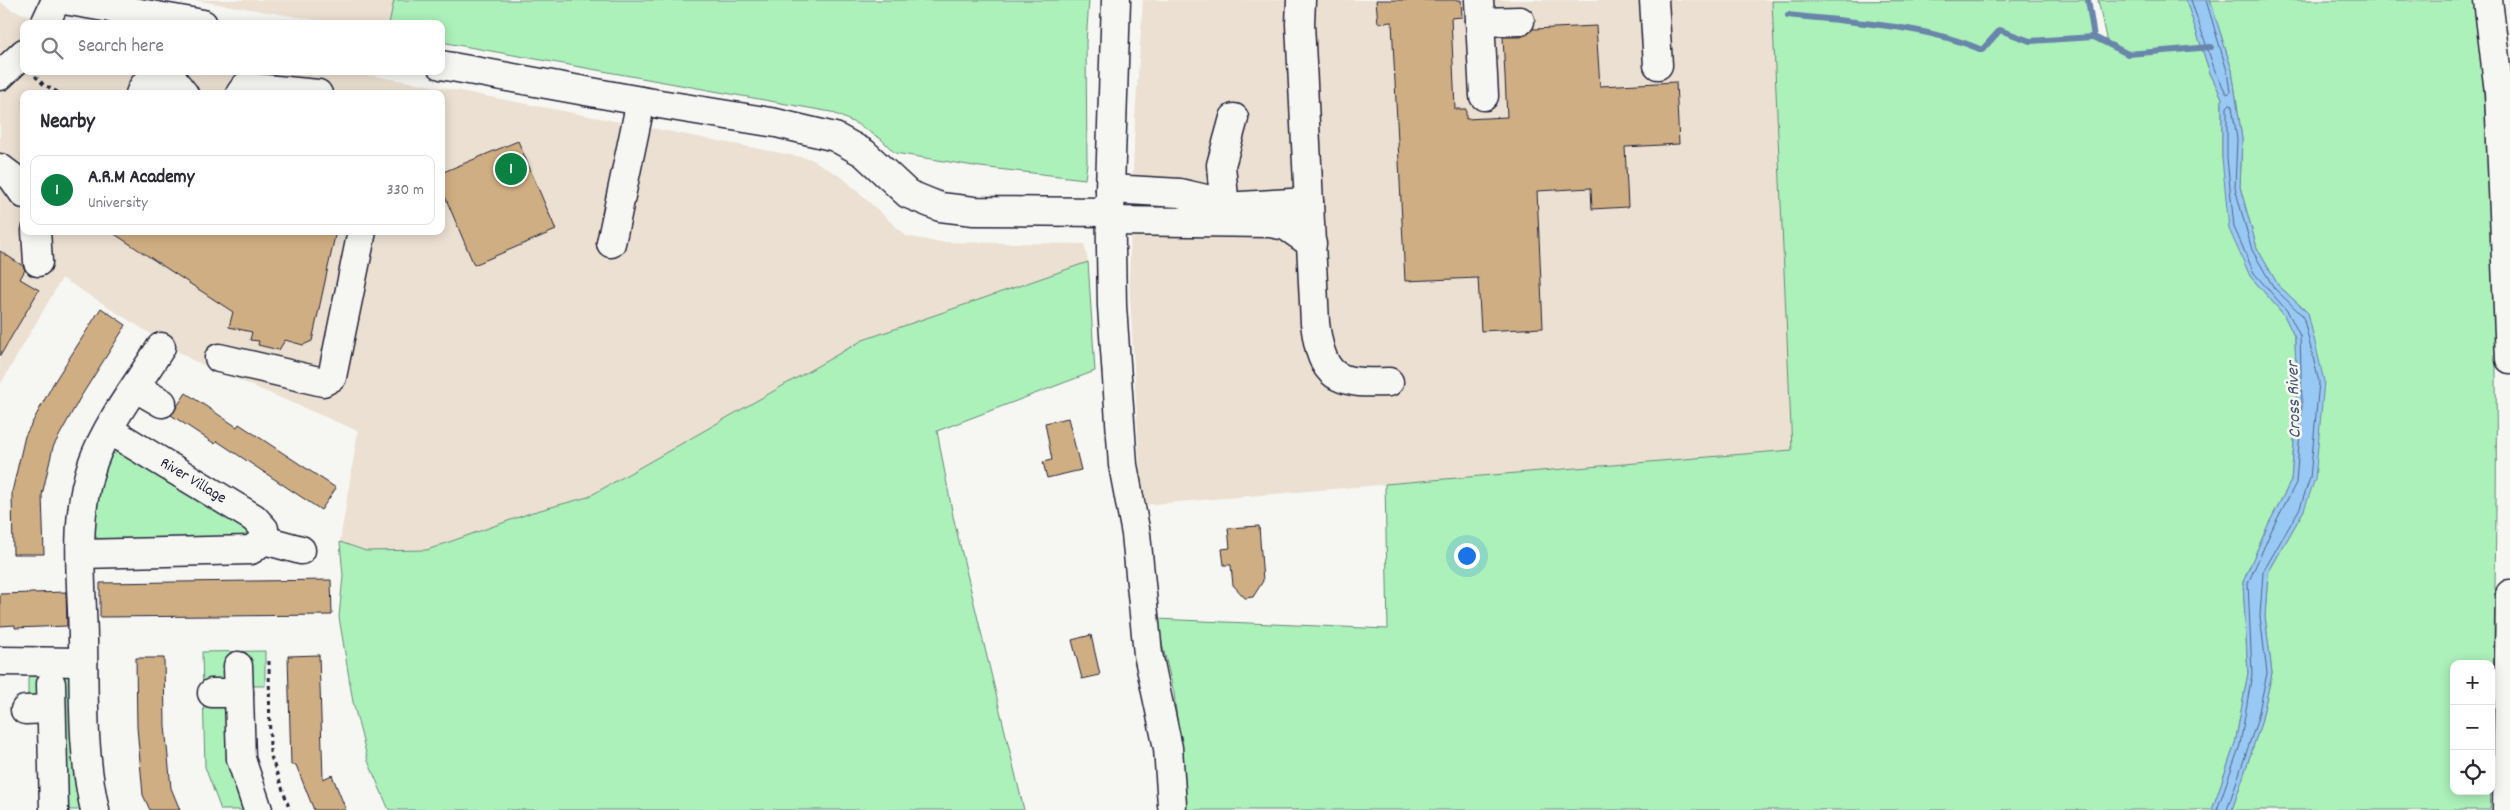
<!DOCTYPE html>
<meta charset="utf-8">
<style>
:root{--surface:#fff;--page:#f7f7f7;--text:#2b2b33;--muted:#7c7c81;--line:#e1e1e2;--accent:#0b8043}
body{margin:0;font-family:Dekko,sans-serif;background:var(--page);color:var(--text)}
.controls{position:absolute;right:15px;bottom:15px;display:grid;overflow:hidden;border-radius:10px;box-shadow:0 2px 12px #0003}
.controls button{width:45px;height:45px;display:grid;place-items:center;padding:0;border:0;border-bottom:1px solid var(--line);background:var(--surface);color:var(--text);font:25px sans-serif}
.you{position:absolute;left:1466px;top:555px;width:18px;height:18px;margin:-12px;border:4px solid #fff;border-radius:50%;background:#1a73e8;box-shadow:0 0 0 8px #1a73e833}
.badge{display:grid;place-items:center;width:32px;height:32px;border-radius:50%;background:var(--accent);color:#fff;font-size:16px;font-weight:700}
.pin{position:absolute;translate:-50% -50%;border:2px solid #fff;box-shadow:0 1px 5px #0006}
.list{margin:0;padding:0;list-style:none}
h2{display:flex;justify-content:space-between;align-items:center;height:65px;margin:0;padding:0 20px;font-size:21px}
h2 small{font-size:16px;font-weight:400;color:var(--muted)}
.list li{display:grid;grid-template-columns:32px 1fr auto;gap:15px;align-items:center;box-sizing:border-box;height:70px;margin:0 10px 10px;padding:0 10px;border:1px solid var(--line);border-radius:10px}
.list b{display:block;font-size:19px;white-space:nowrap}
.list p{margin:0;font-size:16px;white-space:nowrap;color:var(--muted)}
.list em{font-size:16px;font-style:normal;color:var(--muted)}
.icon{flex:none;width:28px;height:28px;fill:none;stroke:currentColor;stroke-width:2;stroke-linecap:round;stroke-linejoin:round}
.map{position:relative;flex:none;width:2510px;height:810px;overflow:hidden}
.search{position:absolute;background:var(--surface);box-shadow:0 2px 12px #0003;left:20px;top:20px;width:425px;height:55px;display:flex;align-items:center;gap:12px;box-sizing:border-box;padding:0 18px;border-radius:10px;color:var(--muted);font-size:19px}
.panel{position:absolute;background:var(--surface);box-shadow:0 2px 12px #0003;left:20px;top:90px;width:425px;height:145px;border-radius:10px}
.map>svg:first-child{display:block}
.built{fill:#ebe0d1;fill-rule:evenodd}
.green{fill:#acf0ba;stroke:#67897a}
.water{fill:#98c8f4;stroke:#6986aa}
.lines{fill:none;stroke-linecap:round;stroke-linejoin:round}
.shore{stroke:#516485;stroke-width:1}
.stream{stroke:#6986aa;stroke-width:6}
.building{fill:#d0ae83;stroke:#22223b}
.minor-casing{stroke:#22223b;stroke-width:31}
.highway-casing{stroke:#22223b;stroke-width:31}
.path{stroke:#22223b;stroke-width:3;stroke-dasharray:4 4;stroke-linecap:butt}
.minor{stroke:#f6f6f2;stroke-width:28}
.highway{stroke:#f6f6f2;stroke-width:28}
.labels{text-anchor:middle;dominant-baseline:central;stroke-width:5;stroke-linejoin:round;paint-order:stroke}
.street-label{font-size:16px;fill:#22223b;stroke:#f6f6f2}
.water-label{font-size:18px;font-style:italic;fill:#455472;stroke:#f6f6f2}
</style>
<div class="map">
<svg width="2510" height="810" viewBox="0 0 2510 810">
<rect width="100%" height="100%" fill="#f6f6f2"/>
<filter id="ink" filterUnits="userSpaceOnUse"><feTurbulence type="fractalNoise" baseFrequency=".02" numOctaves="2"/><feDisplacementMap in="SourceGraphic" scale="10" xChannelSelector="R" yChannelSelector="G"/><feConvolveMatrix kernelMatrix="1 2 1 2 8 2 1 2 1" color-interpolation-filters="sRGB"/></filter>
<g filter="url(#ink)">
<g class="built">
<path d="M194,0H394L389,24H341Z"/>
<path d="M1143,0H1782L1772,1L1792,450L1142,505L1129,279L1135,119Z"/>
<path d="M0,2L12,10L56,24H24V71H343L428,85L811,159L843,178L906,236L936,242L1084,244L1088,262L863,340L588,497L533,512L427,550L366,551L340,542L358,431L192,360L62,278L0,385ZM24,94H441V231H24Z"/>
</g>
<g class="green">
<path d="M394,0H1089L1086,43L1087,163L1085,179L980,167L895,153L881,139L857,124L831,112L441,42V24H389Z"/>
<path d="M2088,0L2094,37L2107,43L2098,0H2186L2210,73L2222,98V158L2250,276L2284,315L2295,338L2297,405L2291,481L2269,523L2243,582L2248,673L2235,744L2212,810H1187L1174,693L1156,619L1388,629L1385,484L1792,450L1772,1Z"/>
<path d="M2210,0H2475C2504,256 2497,515 2491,772V664H2454V791H2491L2490,810H2232L2261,723L2272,673L2265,616L2268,573L2304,510L2308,313L2278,285L2257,248L2240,187L2242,139L2232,70Z"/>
<path d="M1088,262L1095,371L937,431L953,516L1024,810H389L368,761L353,702L339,617L343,576L340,542L366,551L427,550L533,512L588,497L863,340Z"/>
<path d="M123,452L249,530L248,538L105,542C99,540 96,538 94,532C91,520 101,465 109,457C113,453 118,452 123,452Z"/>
<path d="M265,651V686H252L223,706L226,708L249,810H221L205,767L202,652Z"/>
<path d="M31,671L67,672L70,677L86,810H63L41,695L28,699V679Z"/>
</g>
<path class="water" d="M2186,0H2210L2232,70L2242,139L2240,187L2257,248L2278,285L2308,313L2324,381L2315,479L2304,510L2268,573L2265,616L2272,673L2261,723L2232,810H2212L2235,744L2248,673L2243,582L2269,523L2291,481L2297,405L2295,338L2284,315L2250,276L2229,229L2222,158V98L2210,73Z"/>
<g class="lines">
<g class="shore">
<path d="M2191,0L2215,71L2226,93L2228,94L2230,92L2227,71L2206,0"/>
<path d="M2217,810L2240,745L2252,674L2248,583L2274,525L2296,483L2302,405L2300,336L2288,312L2254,273L2234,227L2227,158V107L2230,104L2232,106L2237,139L2235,188L2252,250L2274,288L2303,316L2319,382L2310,478L2300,508L2263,572L2260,616L2267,673L2257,721L2227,810"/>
</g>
<g class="stream">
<path d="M2088,0L2094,37L2128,54L2211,47"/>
<path d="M1788,15C1851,22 1925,25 1982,50L2000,30L2030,41L2094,37"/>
</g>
</g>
<g class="building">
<path d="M1376,0H1461L1462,17L1451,18L1455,109H1466V119L1507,117L1503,37H1521L1533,29L1596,26L1600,86L1676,82L1679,144L1625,147L1628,207L1592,209L1591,188L1537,191L1543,328L1481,331L1478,278L1405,281L1392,22L1378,23Z"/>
<path d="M518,141L556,230L474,265L441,187V173Z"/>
<path d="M110,231H336L312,341L303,345L285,340L279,350L258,345L259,341L250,340L252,332L229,327L233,312Z"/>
<path d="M0,251L23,266L25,270L20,279L39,290L0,356Z"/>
<path d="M101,308L126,325L80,398L53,447L42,495L44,554H13L12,492L25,436L53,384Z"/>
<path d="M186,393L237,427L239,424L336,488L321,510L217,441L215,444L171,415Z"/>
<path d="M1068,418L1081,470L1047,478L1043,462L1052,460L1045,423Z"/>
<path d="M1259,526L1263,581L1253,597L1245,598L1233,585L1231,565H1224L1222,549L1230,548L1228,528Z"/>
<path d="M331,580L332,615L100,617V583Z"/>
<path d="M66,592L67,626L15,628V625L0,626V594Z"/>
<path d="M1091,635L1100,675L1082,679L1072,640Z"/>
<path d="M319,655L323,779L332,775L346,810H314L296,765H291L288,656Z"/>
<path d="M136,658H164L165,726L171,788L180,810H150L143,795L137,727Z"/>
</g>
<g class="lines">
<g class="minor-casing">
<g id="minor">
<path d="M64,0L203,24"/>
<path d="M1116,0L1110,189L1112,306L1123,465L1136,534L1148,654L1168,748L1172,805"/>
<path d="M1301,0L1300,24L1315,323C1322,379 1336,384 1389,382"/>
<path d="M1479,0L1484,96"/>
<path d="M1654,0L1658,65"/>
<path d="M1480,22L1520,21"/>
<path d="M45,24L56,0"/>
<path d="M441,65L641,101L611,243"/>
<path d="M0,76L24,53"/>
<path d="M140,94C145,78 158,77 173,80L184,94"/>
<path d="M240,94L245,87L318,94"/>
<path d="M641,101L776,123L835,137L864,153L908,194L940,207L974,211L1110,212"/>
<path d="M0,168L12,177L24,194"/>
<path d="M1110,189L1180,193L1210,200L1224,207L1309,202"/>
<path d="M1226,220L1221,165L1234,118"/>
<path d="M1110,221L1270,223L1286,226L1312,244"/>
<path d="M36,231L38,262"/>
<path d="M219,358L323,382L332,377L362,231"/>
<path d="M136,388L162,403"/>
<path d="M264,540L301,550"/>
<path d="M81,554L251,550L264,540V529L254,518L109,430"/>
<path d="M0,661L83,662"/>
<path d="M238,666L241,759L258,810"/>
<path d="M51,684L54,810"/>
<path d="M212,693H239"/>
<path d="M25,710L51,709"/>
<path d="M95,810C82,755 84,696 83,639C82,581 73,518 93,462C108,421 138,384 161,347"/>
</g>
</g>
<g class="highway-casing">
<g id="highway">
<path d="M2488,0L2499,92L2510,359"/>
<path d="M2507,810L2510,594"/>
</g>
</g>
<g class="path">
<path d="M35,76L43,84L61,94"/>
<path d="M269,661L270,754L290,810"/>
</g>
<use href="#minor" class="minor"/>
<use href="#highway" class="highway"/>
</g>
</g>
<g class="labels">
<g class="street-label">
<text transform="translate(193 481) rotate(31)">River Village</text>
</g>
<g class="water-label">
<text transform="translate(2295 400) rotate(-92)">Cross River</text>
</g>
</g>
</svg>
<div class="controls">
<button>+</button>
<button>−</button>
<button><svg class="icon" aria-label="locate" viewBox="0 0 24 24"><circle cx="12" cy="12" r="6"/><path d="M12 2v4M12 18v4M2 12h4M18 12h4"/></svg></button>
</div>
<div class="you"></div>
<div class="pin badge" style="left:511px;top:169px">1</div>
<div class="search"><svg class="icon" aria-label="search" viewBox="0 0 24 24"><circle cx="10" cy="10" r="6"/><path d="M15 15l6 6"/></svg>Search here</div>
<section class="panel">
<h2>Nearby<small></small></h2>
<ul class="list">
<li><span class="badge">1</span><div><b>A.R.M Academy</b><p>University</p></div><em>330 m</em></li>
</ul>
</section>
</div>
